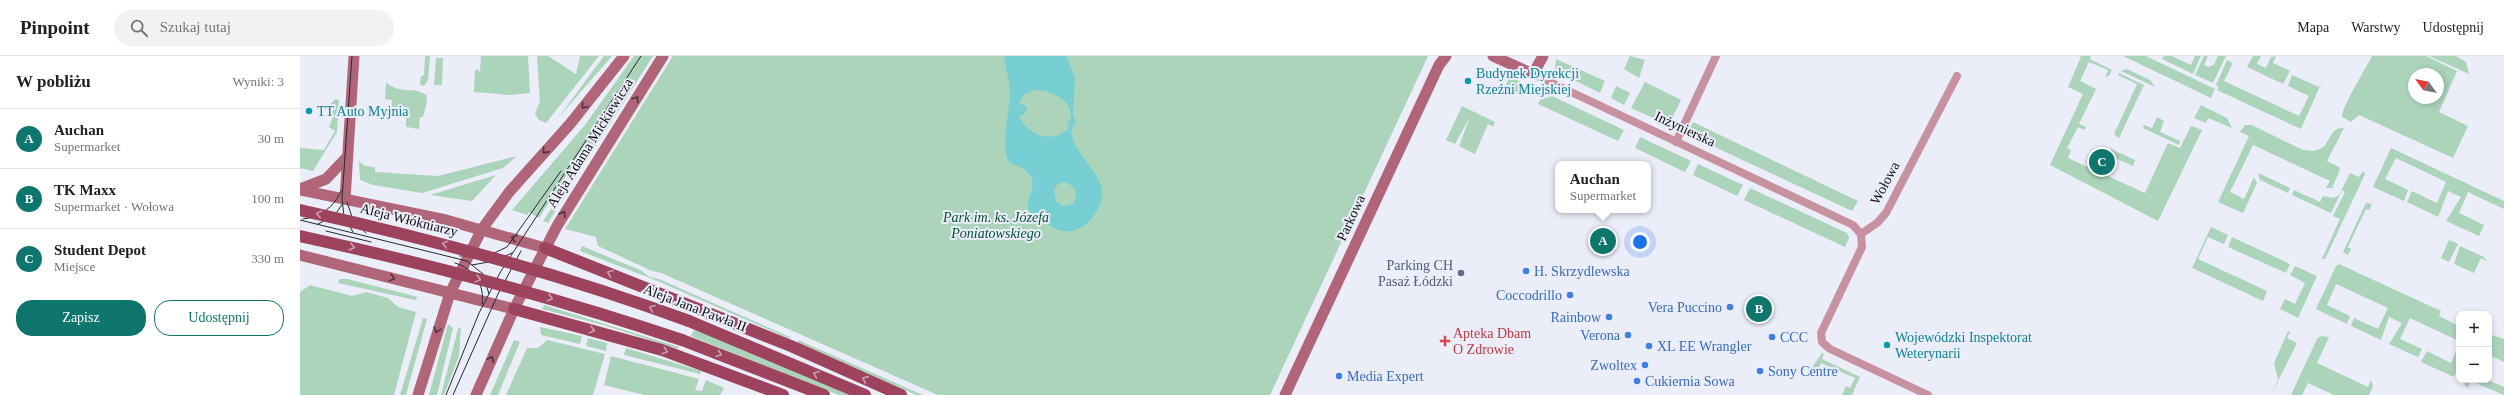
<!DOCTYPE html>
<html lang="pl">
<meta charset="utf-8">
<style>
:root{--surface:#fff;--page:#f2f2f2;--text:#202124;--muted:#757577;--line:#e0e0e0;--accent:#0f766e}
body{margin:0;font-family:"Times New Roman",serif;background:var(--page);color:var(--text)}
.controls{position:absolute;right:12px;bottom:12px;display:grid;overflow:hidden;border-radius:8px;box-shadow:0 2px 6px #0003}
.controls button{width:36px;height:36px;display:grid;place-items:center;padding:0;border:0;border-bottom:1px solid var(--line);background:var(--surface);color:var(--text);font:20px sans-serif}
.compass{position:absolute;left:2108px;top:12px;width:36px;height:36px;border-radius:50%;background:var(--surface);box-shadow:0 2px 6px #0003;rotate:303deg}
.you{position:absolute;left:1340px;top:186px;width:14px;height:14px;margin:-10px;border:3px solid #fff;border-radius:50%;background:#1a73e8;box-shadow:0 0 0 6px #1a73e833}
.badge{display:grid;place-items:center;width:26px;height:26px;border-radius:50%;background:var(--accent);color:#fff;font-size:13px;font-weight:700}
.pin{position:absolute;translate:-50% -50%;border:2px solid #fff;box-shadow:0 1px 4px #0006}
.popup{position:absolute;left:1255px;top:105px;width:96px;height:52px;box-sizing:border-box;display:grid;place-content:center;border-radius:8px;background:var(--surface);filter:drop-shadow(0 1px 3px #0005);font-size:13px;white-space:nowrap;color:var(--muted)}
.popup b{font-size:15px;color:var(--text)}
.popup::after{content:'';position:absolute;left:50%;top:100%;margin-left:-8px;border:8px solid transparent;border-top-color:var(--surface)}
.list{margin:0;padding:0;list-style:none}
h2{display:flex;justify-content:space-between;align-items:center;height:52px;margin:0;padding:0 16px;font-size:17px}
h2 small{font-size:13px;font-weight:400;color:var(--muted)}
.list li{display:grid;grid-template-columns:26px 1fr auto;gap:12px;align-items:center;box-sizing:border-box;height:60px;padding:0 16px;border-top:1px solid var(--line)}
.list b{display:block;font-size:15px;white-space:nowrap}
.list p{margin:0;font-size:13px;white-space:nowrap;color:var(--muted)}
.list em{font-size:13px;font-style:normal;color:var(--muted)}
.actions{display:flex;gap:8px;padding:12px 16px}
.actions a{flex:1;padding:9px 0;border:1px solid var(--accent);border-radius:16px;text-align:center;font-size:14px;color:var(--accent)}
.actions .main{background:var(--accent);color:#fff}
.icon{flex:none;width:22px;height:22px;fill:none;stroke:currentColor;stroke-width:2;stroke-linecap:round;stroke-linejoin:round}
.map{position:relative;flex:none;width:2204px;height:339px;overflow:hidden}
header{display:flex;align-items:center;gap:24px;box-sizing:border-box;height:56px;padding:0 20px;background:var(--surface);border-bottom:1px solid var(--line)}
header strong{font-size:19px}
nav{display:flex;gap:22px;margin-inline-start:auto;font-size:14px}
.search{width:280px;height:36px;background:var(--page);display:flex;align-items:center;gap:10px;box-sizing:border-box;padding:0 14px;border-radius:22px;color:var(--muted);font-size:15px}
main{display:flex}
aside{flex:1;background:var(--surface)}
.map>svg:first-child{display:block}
.green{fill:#acd4bb;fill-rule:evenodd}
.water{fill:#78cfd3;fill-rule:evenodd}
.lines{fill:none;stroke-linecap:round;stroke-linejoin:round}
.street{stroke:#c7929f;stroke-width:8}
.secondary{stroke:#b06579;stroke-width:11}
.primary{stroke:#9d435e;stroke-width:12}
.tram{stroke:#27282d;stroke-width:1}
.primary-bridge{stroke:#9d435e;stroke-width:12}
.oneway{stroke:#4f313c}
.oneway2{stroke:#c8a0b3}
.culture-dot{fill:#0f9aa8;stroke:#ebedf9;stroke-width:1.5}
.shop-dot{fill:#3f7fe0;stroke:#ebedf9;stroke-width:1.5}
.service-dot{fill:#5c6f8a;stroke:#ebedf9;stroke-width:1.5}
.health-dot{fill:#e0444e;stroke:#ebedf9;stroke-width:1.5}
.labels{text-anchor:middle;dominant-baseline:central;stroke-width:4;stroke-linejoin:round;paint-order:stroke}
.culture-label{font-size:14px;fill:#0d838f;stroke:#ebedf9;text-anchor:start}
.street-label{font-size:14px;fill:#0f0f13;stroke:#ebedf9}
.park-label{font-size:14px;font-style:italic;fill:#005331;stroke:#ebedf9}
.service-label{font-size:14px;fill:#4e5e75;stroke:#ebedf9;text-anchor:end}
.shop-label{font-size:14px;fill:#366cbe;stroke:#ebedf9;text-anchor:start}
.health-label{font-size:14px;fill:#be3a42;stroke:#ebedf9;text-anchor:start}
</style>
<header>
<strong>Pinpoint</strong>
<div class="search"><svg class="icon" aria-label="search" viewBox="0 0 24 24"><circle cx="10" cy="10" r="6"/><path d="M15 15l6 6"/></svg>Szukaj tutaj</div>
<nav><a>Mapa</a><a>Warstwy</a><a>Udostępnij</a></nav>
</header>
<main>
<aside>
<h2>W pobliżu<small>Wyniki: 3</small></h2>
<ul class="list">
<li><span class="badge">A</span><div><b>Auchan</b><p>Supermarket</p></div><em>30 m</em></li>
<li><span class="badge">B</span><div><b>TK Maxx</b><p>Supermarket · Wołowa</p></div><em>100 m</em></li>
<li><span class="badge">C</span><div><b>Student Depot</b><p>Miejsce</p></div><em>330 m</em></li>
</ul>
<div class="actions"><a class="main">Zapisz</a><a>Udostępnij</a></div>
</aside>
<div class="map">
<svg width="2204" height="339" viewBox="0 0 2204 339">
<rect width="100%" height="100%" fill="#ebedf9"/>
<g class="green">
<path d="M125,0H130L128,24L124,30L120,29L121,20L124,19Z"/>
<path d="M181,0H228L230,37L210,39L174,36L175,15L177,13L180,16Z"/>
<path d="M237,0H248L276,18L280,0H299L246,67L239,64L235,58L240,45Z"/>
<path d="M304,0H312L258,62Z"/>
<path d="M334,0H353L292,96L280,109L275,106L239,162L229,156L227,159L212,154L285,69Z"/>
<path d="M373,0H1128L970,339H638L361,217L352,215L298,190L296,181L265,173Z"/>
<path d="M1330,0L1345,4L1339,22L1324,13Z"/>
<path d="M1779,0H1791L1790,3L1812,14L1809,20L1805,21L1808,14L1789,6L1780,25L1796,33L1779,68L1786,71L1784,74L1778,71L1767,92L1771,94L1768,102L1845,137L1868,87L1880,92L1891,70L1902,74L1858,165L1750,109L1783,38L1768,31L1781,1Z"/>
<path d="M1823,0H1846L1915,33L1911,42Z"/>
<path d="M1864,0H1872L1891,9L1895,0H1901L1893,18L1862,3Z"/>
<path d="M1904,0H1908L1904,9L1908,11L1914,9L1918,0H1926L1913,27L1895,19Z"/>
<path d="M1953,0H1961L1957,8L1966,12L1971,1L1976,0L1973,7L1990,15L1983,28L1947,11Z"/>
<path d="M2072,0H2126L2157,15L2139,56L2168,70L2153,102L2059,59L2051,66L2042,61C2041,52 2066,12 2072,0ZM2114,18H2138V42H2114Z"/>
<path d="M2129,0H2156L2166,6L2169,18Z"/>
<path d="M136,2H143L142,29H134Z"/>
<path d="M1256,3L1305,25L1300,37L1257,16L1255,12Z"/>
<path d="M1927,4L1933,7L1924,25L1999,60L2009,40L1988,30L1992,19L2019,31L2023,23L2001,73L1917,34L1919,31L1916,29Z"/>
<path d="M1827,13L1850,24L1855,31L1821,15Z"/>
<path d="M1819,17L1844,29L1819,82L1814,78L1837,28L1818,19Z"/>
<path d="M1210,21L1221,26L1218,38L1204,32Z"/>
<path d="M86,26C99,39 116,30 126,39L127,46L123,61H120L119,73L106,71V61L91,59L92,44L85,43Z"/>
<path d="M1345,26L1381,44L1372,62L1364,67L1331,52Z"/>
<path d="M1316,30L1330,37L1324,49L1311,42Z"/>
<path d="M1252,40L1324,74L1318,85L1238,48L1240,44Z"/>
<path d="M35,43L39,44L37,76L13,115L0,112V92L24,94L35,75L29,71L32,64L33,51L29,50Z"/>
<path d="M1901,49L1927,62L1932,72L1908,62L1906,67L1894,62Z"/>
<path d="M1162,50L1195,66L1193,71L1188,68L1175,98L1159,90L1170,61L1155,88L1146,84Z"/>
<path d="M1857,61L1864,65L1860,76L1880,85L1879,89L1843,72L1844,69L1852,72Z"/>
<path d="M1393,66L1558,145L1552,155L1391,80L1390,73Z"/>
<path d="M1945,69H1952L2003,94L2014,95L2022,92C2031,85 2030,71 2044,72L2027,105L2039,111L2040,114L2032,132H2026L2030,125L1953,89L1930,136L1944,143L1954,121L1957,127L1943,157L1918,146L1949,80L1940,76Z"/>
<path d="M1340,81L1391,105L1385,116L1335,92Z"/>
<path d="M2091,92L2204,145V153L2168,136L2159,157L2184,169L2179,180L2146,165L2161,141L2148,135L2138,161L2107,146L2112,135L2137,147L2146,126L2096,102L2085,123L2108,134L2104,145L2073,131Z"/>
<path d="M1811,93L1835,104L1833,110L1808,99Z"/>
<path d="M217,100L203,112L122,137L73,129L60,124L59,105L65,110L75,111V116L138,120Z"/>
<path d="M1398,108L1443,129L1437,140L1393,119Z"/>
<path d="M2063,115L2065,118L2025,203H2022L2040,163L2033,160L2045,136L2042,134L2031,157L1992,139L1994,134L2020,146L2023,140L2034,142L2039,139L2050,117L2059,121Z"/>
<path d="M1958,117L1990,132L1988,137L1960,124Z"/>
<path d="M196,119L172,145L130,139Z"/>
<path d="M276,121L248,167L243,165L263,135Z"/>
<path d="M1450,132L1547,177L1549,182L1545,191L1444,144Z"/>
<path d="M2066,147L2072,148L2069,154L2066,153L2048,191L2051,193L2048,199L2043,196Z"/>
<path d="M1911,171L1928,179L1924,188L1908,181L1898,203L1967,235L1963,245L1892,212Z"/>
<path d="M1932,181L1990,208L1986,217L1928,191Z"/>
<path d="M2149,184L2158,188L2149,206L2141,202Z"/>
<path d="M282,190L340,214L350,221L359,223L492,282H488L355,224L280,195Z"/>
<path d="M2160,190L2184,201L2187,205L2181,202L2174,217L2154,208Z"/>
<path d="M2039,208L2141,255L2139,260L2159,270V285L2110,262L2100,283L2122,293L2118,301L2089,288L2102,267L2089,261L2081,284L2051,270L2054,262L2078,273L2088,252L2036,228L2027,249L2050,260L2047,268L2016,253L2036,210Z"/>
<path d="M1995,210L2017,220L1998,262L1980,253L1985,243L1995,248L2005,227L1990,219Z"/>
<path d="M39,223H47L118,241L115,244L38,227Z"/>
<path d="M10,229L52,240L66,236L88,242L98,251L116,256L94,339H0V236Z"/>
<path d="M244,249L379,291L378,293L303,269L242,253Z"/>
<path d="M123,262L127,263L106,339H100Z"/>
<path d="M148,268L153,272L137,339H129Z"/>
<path d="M161,271L159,300L144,339H141L158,273Z"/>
<path d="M240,271L282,280L280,288L241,279Z"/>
<path d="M394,274L407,278L551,339H539L403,285L391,280Z"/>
<path d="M1988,275L1990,276L1987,282L1997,287L1971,339L1978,323L1974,307Z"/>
<path d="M2189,278L2204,283V306L2189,299Z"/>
<path d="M2021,280L2029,281L2017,307L2068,331L2071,324L2073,330L2069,339H2034L2008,327L2002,339H1991L2017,283Z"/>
<path d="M288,282L307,287L306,295L286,290Z"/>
<path d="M214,284L220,286L198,339H190Z"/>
<path d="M247,284L305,298L293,339H206L227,292H238Z"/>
<path d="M498,284L623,339H616L498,287Z"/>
<path d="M2159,289V310L2154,321L2121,306L2127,295L2151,307Z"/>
<path d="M326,292L401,315L400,318L324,299Z"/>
<path d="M1522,297L1524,298L1522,303L1560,321L1552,339H1542L1546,330L1550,332L1555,322L1521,307L1515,319L1511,313Z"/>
<path d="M311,300L399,323L395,334L402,335L406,324L424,332L420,339H344L304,329Z"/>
<path d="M2166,324H2188L2204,331V339L2171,325L2168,332L2164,328Z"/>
</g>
<path class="water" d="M704,0H766L775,21L773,60L776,65C775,68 773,70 772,73C768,89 797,114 801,129C807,152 783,182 759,174C754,173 750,169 745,167C706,148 748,135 726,115C722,111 715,109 710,107C699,92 710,55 710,37C709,24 706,13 704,0ZM734,34C749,34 772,43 771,61L767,67L770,71C753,89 728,80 719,60L725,58L727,51L719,47L725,38ZM765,126C775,130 779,138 773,148L763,150L756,145L754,134L758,128Z"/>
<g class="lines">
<g class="street">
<path d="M1233,18L1553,169L1561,178L1562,191L1521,277L1522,286L1530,293L1628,339"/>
<path d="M1376,86L1416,0"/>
<path d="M1561,178L1577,167L1586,157L1657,20"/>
</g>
<g class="secondary">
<path d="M1193,0L1233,18L1243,0"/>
<path d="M0,133L26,123L47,101"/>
<path d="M0,134L146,164L245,192"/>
<path d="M45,143L54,0"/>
<path d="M0,199L214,253"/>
<path d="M118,339L150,237L182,173L210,135L270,68L324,0"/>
<path d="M176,339L214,253L257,170L363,0"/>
<path d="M985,339L1139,9L1146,0"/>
</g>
<g class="primary">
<path d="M245,192L491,290L601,339"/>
<path d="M214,253L362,294L483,339"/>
<path d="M389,265L565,339"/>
<path d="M382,284L524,339"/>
</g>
<g class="tram">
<path d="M52,0L42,143L44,160L53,176"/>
<path d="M47,146L53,164L66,177"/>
<path d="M3,163C21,161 34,151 41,135"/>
<path d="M0,164L167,205L183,218L189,238"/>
<path d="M18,168L35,159L43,147"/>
<path d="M26,175L71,186"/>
<path d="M160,200L192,198L207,191L261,115"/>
<path d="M155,207C174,213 185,228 182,248"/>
<path d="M172,209L194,205L212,197"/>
<path d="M146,339L179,257L201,215L341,0"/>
<path d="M153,339L198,238L221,195"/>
</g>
<g class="primary-bridge">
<path d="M0,154C132,183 262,218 389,265"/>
<path d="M0,180C129,208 257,242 382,284"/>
</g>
</g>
<defs><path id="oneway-chevron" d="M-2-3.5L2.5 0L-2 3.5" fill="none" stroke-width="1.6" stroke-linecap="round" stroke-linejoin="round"/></defs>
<g class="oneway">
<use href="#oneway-chevron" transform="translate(336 43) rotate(-58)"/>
<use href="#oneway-chevron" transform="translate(284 50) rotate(130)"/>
<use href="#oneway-chevron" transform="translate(245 95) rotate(132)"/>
<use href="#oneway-chevron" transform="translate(263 158) rotate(-60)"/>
<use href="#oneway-chevron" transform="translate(214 182) rotate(-164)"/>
<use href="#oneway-chevron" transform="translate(92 222) rotate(15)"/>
<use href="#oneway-chevron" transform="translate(137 274) rotate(108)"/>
<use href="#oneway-chevron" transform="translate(191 303) rotate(-66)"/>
</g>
<g class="oneway2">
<use href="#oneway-chevron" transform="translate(19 158) rotate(-167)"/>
<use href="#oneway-chevron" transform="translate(145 188) rotate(-165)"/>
<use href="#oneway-chevron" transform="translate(52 191) rotate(13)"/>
<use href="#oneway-chevron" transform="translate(310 217) rotate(-159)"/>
<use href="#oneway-chevron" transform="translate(178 223) rotate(15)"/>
<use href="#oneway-chevron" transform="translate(250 242) rotate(15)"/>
<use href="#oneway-chevron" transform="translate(352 252) rotate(-159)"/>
<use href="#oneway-chevron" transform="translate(292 274) rotate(15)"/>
<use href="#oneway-chevron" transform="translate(365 295) rotate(18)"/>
<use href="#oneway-chevron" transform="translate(419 298) rotate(20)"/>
<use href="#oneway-chevron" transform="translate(516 318) rotate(-157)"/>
<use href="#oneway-chevron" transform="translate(565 323) rotate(-156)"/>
</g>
<g class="culture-dot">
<circle cx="1168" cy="25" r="4"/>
<circle cx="9" cy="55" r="4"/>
<circle cx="1587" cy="289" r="4"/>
</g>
<g class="shop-dot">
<circle cx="1226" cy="215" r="4"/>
<circle cx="1270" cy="239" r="4"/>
<circle cx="1430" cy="251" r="4"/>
<circle cx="1309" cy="261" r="4"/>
<circle cx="1328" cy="279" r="4"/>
<circle cx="1472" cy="281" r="4"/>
<circle cx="1349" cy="290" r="4"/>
<circle cx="1345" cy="309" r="4"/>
<circle cx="1460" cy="315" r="4"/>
<circle cx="1039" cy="320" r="4"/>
<circle cx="1337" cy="325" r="4"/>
</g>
<circle class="service-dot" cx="1161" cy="217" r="4"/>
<path class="health-dot" d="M1143 279h4v4h4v4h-4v4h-4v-4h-4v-4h4z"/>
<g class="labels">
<g class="culture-label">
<text x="1176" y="17">Budynek Dyrekcji<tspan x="1176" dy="16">Rzeźni Miejskiej</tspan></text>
<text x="17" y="55">TT Auto Myjnia</text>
<text x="1595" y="281">Wojewódzki Inspektorat<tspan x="1595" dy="16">Weterynarii</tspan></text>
</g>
<g class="street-label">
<text transform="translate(1385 73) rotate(25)">Inżynierska</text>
<text transform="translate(290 87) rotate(-58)">Aleja Adama Mickiewicza</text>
<text transform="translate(1585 127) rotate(-62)">Wołowa</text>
<text transform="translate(1051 162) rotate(-65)">Parkowa</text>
<text transform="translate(109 164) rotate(14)">Aleja Włókniarzy</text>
<text transform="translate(395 252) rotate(21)">Aleja Jana Pawła II</text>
</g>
<g class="park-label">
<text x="696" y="161">Park im. ks. Józefa<tspan x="696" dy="16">Poniatowskiego</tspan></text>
</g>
<g class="service-label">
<text x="1153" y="209">Parking CH<tspan x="1153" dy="16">Pasaż Łódzki</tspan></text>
</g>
<g class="shop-label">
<text x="1234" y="215">H. Skrzydlewska</text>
<text x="1262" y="239" text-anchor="end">Coccodrillo</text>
<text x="1422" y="251" text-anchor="end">Vera Puccino</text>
<text x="1301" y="261" text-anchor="end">Rainbow</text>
<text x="1320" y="279" text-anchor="end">Verona</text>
<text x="1480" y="281">CCC</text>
<text x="1357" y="290">XL EE Wrangler</text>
<text x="1337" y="309" text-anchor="end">Zwoltex</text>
<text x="1468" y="315">Sony Centre</text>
<text x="1047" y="320">Media Expert</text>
<text x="1345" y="325">Cukiernia Sowa</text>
</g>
<g class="health-label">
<text x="1153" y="277">Apteka Dbam<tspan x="1153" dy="16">O Zdrowie</tspan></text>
</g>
</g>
</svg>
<div class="controls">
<button>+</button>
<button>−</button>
</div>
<svg class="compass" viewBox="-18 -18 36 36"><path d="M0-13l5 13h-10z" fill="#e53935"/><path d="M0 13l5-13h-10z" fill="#757577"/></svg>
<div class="you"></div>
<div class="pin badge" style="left:1303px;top:185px">A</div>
<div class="popup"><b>Auchan</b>Supermarket</div>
<div class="pin badge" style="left:1459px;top:253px">B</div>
<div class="pin badge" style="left:1802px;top:106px">C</div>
</div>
</main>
